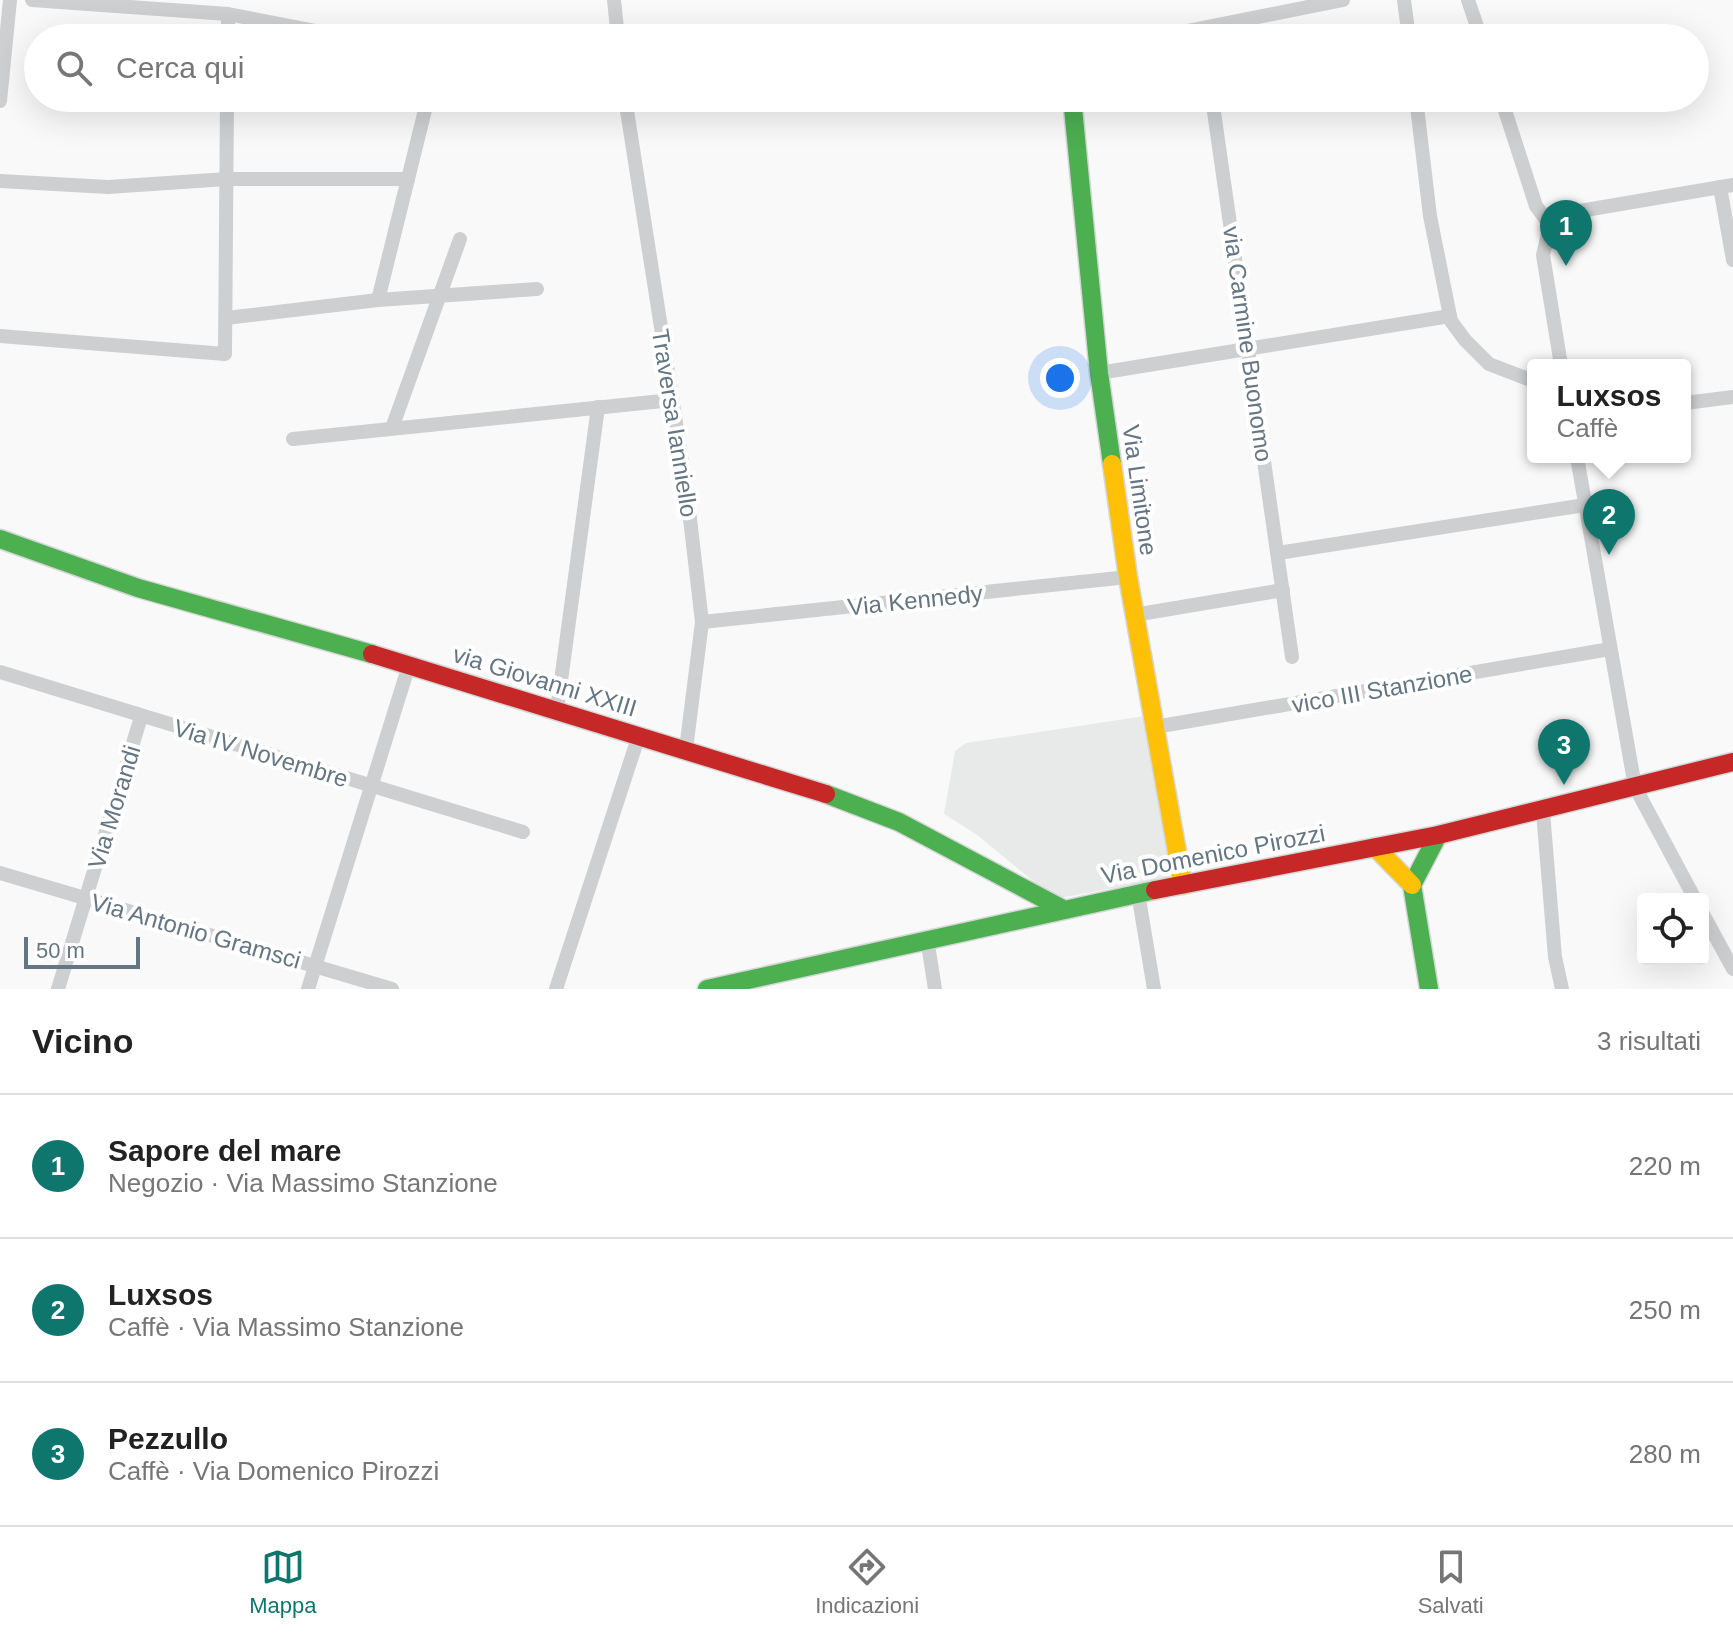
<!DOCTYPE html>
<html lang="it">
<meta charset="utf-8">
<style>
:root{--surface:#fff;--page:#f6f6f6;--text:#222;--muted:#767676;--line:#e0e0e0;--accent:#0f766e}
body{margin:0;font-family:Arial,sans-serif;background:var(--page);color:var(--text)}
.controls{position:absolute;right:24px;bottom:24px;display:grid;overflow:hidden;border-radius:8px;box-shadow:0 8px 32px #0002}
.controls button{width:72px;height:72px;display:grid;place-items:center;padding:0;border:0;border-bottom:2px solid var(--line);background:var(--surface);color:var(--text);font:40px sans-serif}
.scale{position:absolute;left:24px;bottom:20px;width:116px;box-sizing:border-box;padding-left:8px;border:4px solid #657683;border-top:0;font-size:22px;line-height:28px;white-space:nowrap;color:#657683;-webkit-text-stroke:6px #fff;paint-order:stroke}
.you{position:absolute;left:1060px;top:378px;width:28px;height:28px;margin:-20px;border:6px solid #fff;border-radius:50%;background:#1a73e8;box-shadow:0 0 0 12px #1a73e833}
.badge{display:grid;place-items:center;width:52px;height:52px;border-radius:50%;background:var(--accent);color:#fff;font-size:26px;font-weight:700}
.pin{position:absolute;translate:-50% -66px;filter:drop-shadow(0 2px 4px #0008)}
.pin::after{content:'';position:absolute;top:42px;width:28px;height:24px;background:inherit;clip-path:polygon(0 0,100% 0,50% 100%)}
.popup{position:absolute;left:1527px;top:359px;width:164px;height:104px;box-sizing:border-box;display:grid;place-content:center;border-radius:8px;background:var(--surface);filter:drop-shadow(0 2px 6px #0005);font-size:26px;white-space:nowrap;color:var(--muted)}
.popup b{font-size:30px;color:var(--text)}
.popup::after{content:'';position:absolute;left:50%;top:100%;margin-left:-16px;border:16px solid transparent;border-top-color:var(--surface)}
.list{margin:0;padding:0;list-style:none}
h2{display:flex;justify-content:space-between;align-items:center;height:104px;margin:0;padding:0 32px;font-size:34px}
h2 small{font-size:26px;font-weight:400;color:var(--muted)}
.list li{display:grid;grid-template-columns:52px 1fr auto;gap:24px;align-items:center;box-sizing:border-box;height:144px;padding:0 32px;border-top:2px solid var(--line)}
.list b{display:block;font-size:30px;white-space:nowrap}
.list p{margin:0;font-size:26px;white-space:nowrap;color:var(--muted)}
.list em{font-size:26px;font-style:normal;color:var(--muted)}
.icon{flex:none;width:44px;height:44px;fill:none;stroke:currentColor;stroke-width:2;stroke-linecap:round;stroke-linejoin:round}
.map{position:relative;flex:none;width:1733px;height:989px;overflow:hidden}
.search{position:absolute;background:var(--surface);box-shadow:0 8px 32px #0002;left:24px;right:24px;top:24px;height:88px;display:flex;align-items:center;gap:20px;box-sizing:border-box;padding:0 28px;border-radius:44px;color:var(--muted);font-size:30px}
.sheet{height:536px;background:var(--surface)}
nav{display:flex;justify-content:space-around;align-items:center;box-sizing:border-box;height:112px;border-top:2px solid var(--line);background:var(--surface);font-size:22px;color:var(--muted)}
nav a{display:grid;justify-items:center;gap:4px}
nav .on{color:var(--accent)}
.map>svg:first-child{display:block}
.built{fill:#e8e9e9}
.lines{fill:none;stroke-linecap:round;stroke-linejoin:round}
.fast-casing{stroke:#d5d6d7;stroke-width:21}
.slow-casing{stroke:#d5d6d7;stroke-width:21}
.jam-casing{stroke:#d5d6d7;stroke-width:21}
.street{stroke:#cecfd0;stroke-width:14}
.fast{stroke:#4caf50;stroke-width:18}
.slow{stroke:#ffc107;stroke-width:18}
.jam{stroke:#c62828;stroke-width:18}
.labels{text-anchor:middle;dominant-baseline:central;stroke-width:8;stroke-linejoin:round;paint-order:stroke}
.street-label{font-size:24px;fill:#657683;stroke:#fff}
</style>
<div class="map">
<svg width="1733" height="989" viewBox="0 0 1733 989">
<rect width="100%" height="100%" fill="#f9f9f9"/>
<path class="built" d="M1145,716L1173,877L1055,899L976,834L944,814L955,751L966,743Z"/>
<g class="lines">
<g class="fast-casing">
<g id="fast">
<path d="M1072,98L1099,373L1112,464"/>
<path d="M0,539L138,588L372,654"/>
<path d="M826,794L899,822L1061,908"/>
<path d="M707,989L1155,890"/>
<path d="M1429,989L1412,885L1438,835"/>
</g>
</g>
<g class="slow-casing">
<g id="slow">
<path d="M1112,464L1128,577L1183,885"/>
<path d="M1375,847L1412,885"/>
</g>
</g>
<g class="jam-casing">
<g id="jam">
<path d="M372,654L826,794"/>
<path d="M1155,890L1438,835L1733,762"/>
</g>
</g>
<g class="street">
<path d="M32,0L228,14L352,38"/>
<path d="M614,0L618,38"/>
<path d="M1404,0L1409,38"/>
<path d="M1468,0L1481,38"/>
<path d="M228,38V14"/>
<path d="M1152,38L1343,0"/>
<path d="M625,98L687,493L702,622L686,749"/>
<path d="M1212,98L1292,657"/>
<path d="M1416,98L1430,216L1451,321L1465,340L1489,364L1533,381"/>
<path d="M1501,98L1536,206L1550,225"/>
<path d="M0,101L10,0"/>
<path d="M0,181L108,187L227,179H408"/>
<path d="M1720,187L1733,260"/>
<path d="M378,300L428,98"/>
<path d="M226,318L378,300L537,289"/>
<path d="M0,336L225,354L227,98"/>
<path d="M1561,365L1543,255L1550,225L1568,213L1733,185"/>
<path d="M1099,373L1450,316"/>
<path d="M1685,403L1733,397"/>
<path d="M392,428L460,239"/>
<path d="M293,439L672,400"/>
<path d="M1577,457L1635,787L1695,899"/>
<path d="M1278,553L1585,505"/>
<path d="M1134,615L1283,590"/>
<path d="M702,622L1128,577"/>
<path d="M0,672L523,832"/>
<path d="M557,710L598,407"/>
<path d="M1155,727L1610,649"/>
<path d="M1543,812L1555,957L1562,989"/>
<path d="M0,873L392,989"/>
<path d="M1138,893L1154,989"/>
<path d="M1703,914L1733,969"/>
<path d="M927,938L935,989"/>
<path d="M58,989L141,717"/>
<path d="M308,989L409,665"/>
<path d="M556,989L639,735"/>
</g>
<use href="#fast" class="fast"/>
<use href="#slow" class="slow"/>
<use href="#jam" class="jam"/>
</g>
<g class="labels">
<g class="street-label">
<text transform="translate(1248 344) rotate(82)">via Carmine Buonomo</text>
<text transform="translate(675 423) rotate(81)">Traversa Ianniello</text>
<text transform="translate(1140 490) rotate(82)">Via Limitone</text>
<text transform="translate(915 600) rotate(-6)">Via Kennedy</text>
<text transform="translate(545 681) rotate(17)">via Giovanni XXIII</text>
<text transform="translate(1382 689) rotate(-10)">vico III Stanzione</text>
<text transform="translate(261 753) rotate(17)">Via IV Novembre</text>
<text transform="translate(114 807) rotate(-73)">Via Morandi</text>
<text transform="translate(1213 854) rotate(-11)">Via Domenico Pirozzi</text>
<text transform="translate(196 931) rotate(16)">Via Antonio Gramsci</text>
</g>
</g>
</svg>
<div class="controls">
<button><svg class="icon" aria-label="locate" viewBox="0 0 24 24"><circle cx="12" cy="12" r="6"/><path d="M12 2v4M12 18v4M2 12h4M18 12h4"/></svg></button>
</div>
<div class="scale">50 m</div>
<div class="you"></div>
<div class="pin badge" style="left:1566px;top:266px">1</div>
<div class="pin badge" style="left:1609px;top:555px">2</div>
<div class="popup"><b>Luxsos</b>Caffè</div>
<div class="pin badge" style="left:1564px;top:785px">3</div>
<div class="search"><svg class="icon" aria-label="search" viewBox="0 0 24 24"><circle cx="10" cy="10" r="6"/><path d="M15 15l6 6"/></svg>Cerca qui</div>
</div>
<section class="sheet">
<h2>Vicino<small>3 risultati</small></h2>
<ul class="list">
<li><span class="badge">1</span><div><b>Sapore del mare</b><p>Negozio · Via Massimo Stanzione</p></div><em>220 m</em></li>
<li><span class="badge">2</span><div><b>Luxsos</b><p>Caffè · Via Massimo Stanzione</p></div><em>250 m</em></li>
<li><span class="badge">3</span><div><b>Pezzullo</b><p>Caffè · Via Domenico Pirozzi</p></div><em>280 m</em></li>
</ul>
</section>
<nav>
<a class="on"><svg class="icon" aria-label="map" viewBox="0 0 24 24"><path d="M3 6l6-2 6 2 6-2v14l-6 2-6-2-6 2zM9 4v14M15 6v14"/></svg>Mappa</a>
<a><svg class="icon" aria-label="directions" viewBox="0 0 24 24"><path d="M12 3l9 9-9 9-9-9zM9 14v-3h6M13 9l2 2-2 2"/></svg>Indicazioni</a>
<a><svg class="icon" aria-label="saved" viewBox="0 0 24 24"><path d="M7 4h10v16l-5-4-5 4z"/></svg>Salvati</a>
</nav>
